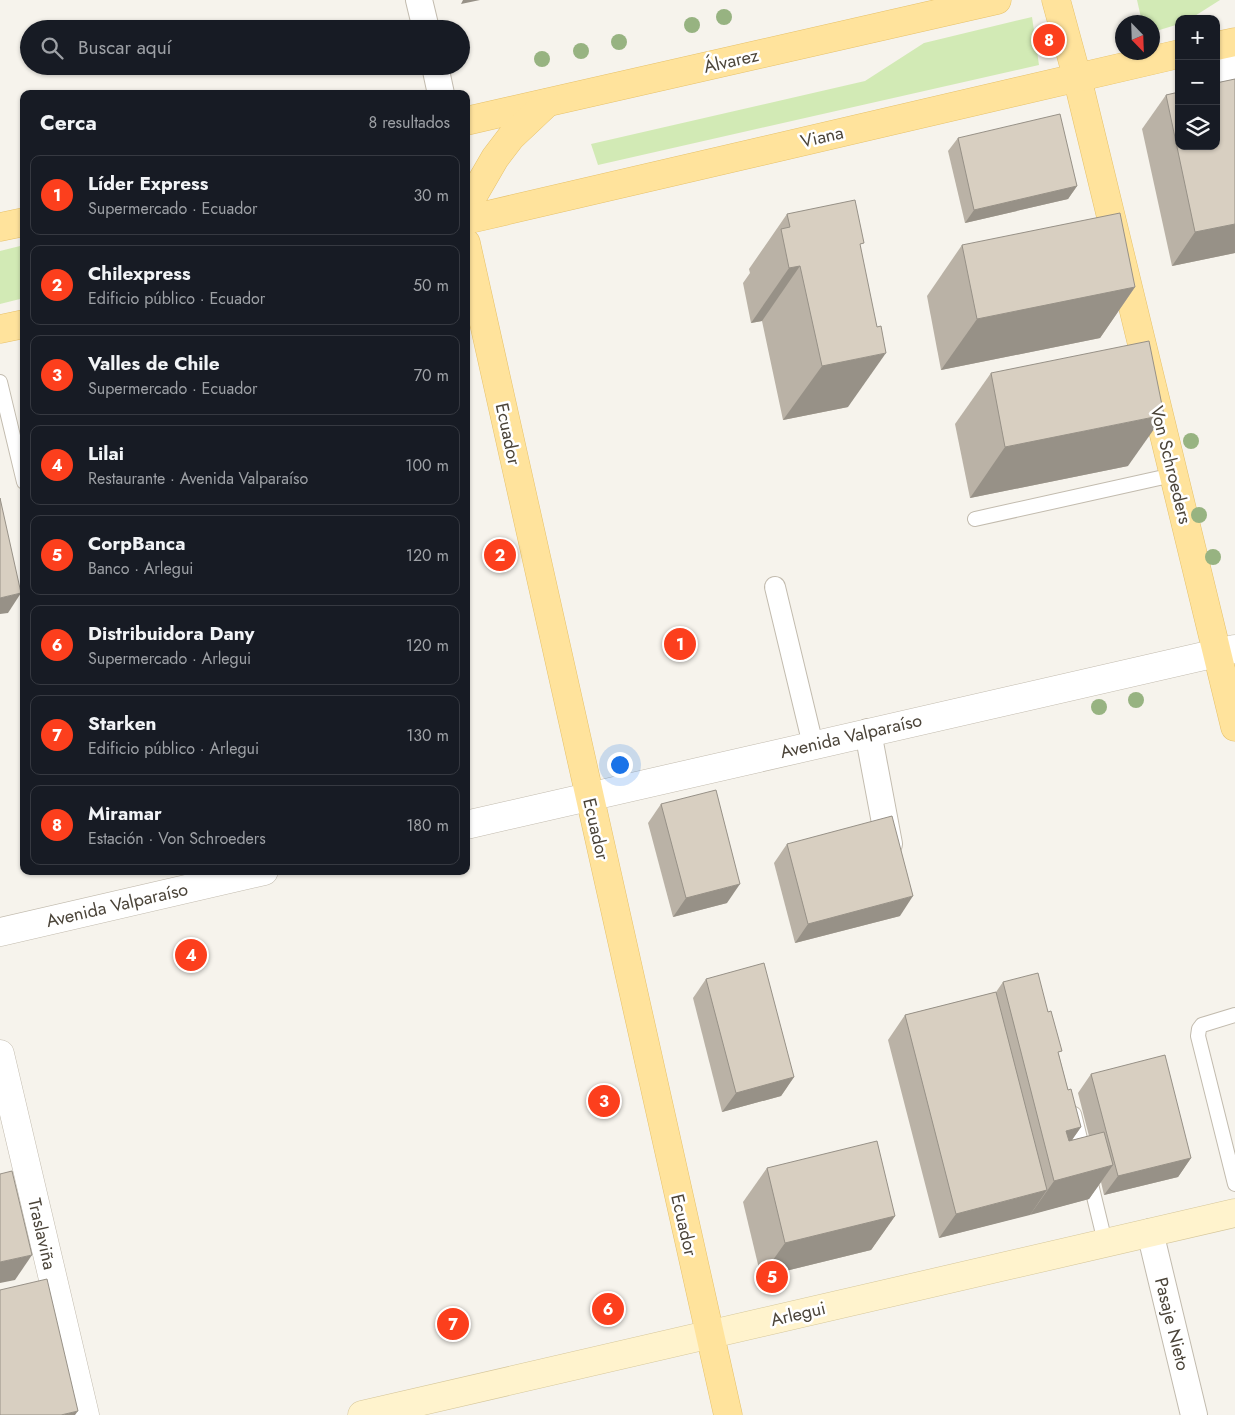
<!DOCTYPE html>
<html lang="es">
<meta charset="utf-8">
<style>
:root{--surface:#171b24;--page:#20242c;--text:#f1f3f6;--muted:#9ea1a6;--line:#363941;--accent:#fc3f1d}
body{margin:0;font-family:Jost,sans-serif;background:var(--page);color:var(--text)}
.controls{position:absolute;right:15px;top:15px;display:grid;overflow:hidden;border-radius:10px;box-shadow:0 1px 4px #0004}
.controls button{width:45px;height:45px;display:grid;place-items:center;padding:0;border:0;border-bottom:1px solid var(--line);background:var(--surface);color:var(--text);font:25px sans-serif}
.compass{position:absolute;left:1115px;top:15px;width:45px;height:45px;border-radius:50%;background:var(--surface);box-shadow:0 1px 4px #0004;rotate:157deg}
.you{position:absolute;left:619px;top:764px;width:18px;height:18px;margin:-12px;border:4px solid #fff;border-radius:50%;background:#1a73e8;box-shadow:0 0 0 8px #1a73e833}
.badge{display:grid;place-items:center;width:32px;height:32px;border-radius:50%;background:var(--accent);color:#fff;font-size:16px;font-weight:700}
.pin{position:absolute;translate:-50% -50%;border:2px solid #fff;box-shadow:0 1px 5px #0006}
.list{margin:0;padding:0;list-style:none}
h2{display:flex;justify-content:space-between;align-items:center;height:65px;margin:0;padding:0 20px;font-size:21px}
h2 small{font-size:16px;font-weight:400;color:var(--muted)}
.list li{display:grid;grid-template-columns:32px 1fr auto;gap:15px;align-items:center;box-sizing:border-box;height:80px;margin:0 10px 10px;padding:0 10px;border:1px solid var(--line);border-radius:10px}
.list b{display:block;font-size:19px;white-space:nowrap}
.list p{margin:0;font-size:16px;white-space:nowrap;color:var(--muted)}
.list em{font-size:16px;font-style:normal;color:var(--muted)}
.icon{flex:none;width:28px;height:28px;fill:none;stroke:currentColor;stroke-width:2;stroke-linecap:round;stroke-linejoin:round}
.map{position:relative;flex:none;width:1235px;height:1415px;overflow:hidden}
.search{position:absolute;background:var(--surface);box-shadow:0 1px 4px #0004;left:20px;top:20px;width:450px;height:55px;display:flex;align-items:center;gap:12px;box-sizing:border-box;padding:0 18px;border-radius:28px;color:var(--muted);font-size:19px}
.panel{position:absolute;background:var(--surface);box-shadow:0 1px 4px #0004;left:20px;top:90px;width:450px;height:785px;border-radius:10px}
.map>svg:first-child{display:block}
.green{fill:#d2eab5}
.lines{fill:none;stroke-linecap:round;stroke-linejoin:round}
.service-casing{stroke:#c2bbae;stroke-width:16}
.pedestrian-casing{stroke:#c2bbae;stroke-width:22}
.minor-casing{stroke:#c2bbae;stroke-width:28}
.tertiary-casing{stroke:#c2bbae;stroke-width:29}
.secondary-casing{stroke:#d6c79b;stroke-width:29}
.primary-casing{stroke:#e6c16a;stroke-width:29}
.service{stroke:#fff;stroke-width:14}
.pedestrian{stroke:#fff;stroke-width:20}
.minor{stroke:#fff;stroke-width:26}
.tertiary{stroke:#fff;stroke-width:28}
.secondary{stroke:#fff3cd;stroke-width:28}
.primary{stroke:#ffe39c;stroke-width:28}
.tree{fill:#97b381}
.wall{fill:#bab2a6}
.shaded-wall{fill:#979187}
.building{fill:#d8cfc1;stroke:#979187}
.labels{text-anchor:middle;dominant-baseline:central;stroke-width:5;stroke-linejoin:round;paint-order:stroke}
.street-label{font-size:18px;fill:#4b4439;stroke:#fff}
</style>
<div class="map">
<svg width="1235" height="1415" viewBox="0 0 1235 1415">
<rect width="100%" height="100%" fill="#f6f3ec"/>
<g class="green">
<path d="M1137,0H1220L1190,19H1179V24L1153,32L1152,22H1142Z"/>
<path d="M1032,17L1039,65L598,165L591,144L865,81L924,43Z"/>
<path d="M24,245V298L0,304V251Z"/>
</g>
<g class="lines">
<g class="service-casing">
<g id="service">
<path d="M0,382L24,482"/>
<path d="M975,519L1173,475"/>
<path d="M1235,1015L1202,1025L1199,1029L1198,1036L1235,1184"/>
<path d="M1074,1114L1105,1242"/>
</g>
</g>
<g class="pedestrian-casing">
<path id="pedestrian" d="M775,587L813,745"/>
</g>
<g class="minor-casing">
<g id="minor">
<path d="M419,0L426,29"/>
<path d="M1223,44L1235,89"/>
<path d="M435,66L441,94"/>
<path d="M868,732L889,844"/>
<path d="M1150,1232L1194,1415"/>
</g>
</g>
<g class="tertiary-casing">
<g id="tertiary">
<path d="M466,825L1235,649"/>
<path d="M0,932L264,871"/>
<path d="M0,1054L85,1415"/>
</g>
</g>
<g class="secondary-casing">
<path id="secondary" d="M362,1415L1235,1213"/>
</g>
<g class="primary-casing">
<g id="primary">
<path d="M1056,0L1077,77L1235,727"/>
<path d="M1216,46L1235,42"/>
<path d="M466,121L997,0"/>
<path d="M466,208L495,158L511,137L547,103"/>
<path d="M466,220L1179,54"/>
<path d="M0,227L24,222"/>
<path d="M466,243L728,1415"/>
<path d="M0,329L24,324"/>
</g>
</g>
<use href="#service" class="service"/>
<use href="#pedestrian" class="pedestrian"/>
<use href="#minor" class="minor"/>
<use href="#tertiary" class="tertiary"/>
<use href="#secondary" class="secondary"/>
<use href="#primary" class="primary"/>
</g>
<g class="tree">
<circle cx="724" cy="17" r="8"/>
<circle cx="692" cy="25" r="8"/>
<circle cx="619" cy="42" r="8"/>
<circle cx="581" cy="51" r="8"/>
<circle cx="542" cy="59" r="8"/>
<circle cx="1191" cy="441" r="8"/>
<circle cx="1199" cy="515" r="8"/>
<circle cx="1213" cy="557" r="8"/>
<circle cx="1136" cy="700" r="8"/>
<circle cx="1099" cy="707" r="8"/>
</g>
<g class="wall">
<path d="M1235,79V253L1172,266L1142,129L1166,95Z"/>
<path d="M958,138L1077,186L1068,199L965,223L948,151Z"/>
<path d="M787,214L861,247L848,407L783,420L762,321L751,323L743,283L750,273L749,269Z"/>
<path d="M962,245L1135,287L1100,338L941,370L927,296Z"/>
<path d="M991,373L1128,466L970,498L955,424Z"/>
<path d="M661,804L727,903L673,917L648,823Z"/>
<path d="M787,844L900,916L795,943L774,863Z"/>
<path d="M706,979L794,1077L781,1096L722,1112L693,998Z"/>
<path d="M1003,982L1059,1055L1068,1090L1081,1127L1072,1140L1089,1136L1078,1093L1091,1074L1191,1158L1178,1177L1104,1195L1101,1182L1089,1199L939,1238L888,1040L905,1015L996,992Z"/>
<path d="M767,1168L895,1216L871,1250L761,1277L743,1202Z"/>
</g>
<g class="shaded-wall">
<path d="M463,0H480L461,4Z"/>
<path d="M1077,186L1068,199L965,223L974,210Z"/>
<path d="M1235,224V253L1172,266L1195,232Z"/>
<path d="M800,266L762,321L751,323L789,268Z"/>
<path d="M1135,287L1100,338L941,370L977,319Z"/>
<path d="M886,353L848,407L783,420L822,366Z"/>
<path d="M1164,415L1128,466L970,498L1005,447Z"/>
<path d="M21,593L8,613L0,614V598Z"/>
<path d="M740,884L727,903L673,917L686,898Z"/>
<path d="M913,896L900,916L795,943L808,924Z"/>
<path d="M794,1077L781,1096L722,1112L736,1093Z"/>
<path d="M1081,1127L1057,1161L1066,1131Z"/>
<path d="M1191,1158L1178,1177L1104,1195L1118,1176Z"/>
<path d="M1113,1165L1089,1199L1030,1215L1054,1181Z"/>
<path d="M1047,1190L1030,1215L939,1238L956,1214Z"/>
<path d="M895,1216L871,1250L761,1277L785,1243Z"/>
<path d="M32,1255L15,1280L0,1283V1262Z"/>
<path d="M78,1411L75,1415H61Z"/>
</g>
<g class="building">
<path d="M1235,79V224L1195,232L1166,95L1179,92V146H1216V83Z"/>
<path d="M1060,114L1077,186L974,210L958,138Z"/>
<path d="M855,200L864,243L860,244L877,327L881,326L886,353L822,366L800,266L789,268L781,229L790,227L787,214Z"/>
<path d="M1120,213L1135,287L977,319L962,245Z"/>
<path d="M1149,341L1164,415L1005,447L991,373Z"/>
<path d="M0,498L21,593L0,598Z"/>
<path d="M716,790L740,884L686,898L661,804Z"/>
<path d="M892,816L913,896L808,924L787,844Z"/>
<path d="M764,963L794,1077L736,1093L706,979Z"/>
<path d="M1038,973L1048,1012L1051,1011L1062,1051L1058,1052L1068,1090L1071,1089L1081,1127L1066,1131L1069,1141L1104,1132L1113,1165L1054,1181L1003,982Z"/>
<path d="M996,992L1047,1190L956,1214L905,1015Z"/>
<path d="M1165,1055L1191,1158L1118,1176L1091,1074Z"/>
<path d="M877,1141L895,1216L785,1243L767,1168Z"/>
<path d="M12,1171L32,1255L0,1262V1174Z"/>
<path d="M47,1279L78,1411L61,1415H0V1290Z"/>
</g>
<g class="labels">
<g class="street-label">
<text transform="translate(731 61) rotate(-13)">Álvarez</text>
<text transform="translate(822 137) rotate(-13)">Viana</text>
<text transform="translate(508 434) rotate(78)">Ecuador</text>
<text transform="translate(1171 465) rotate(76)">Von Schroeders</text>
<text transform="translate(851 736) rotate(-13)">Avenida Valparaíso</text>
<text transform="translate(596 829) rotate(77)">Ecuador</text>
<text transform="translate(117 905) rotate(-13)">Avenida Valparaíso</text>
<text transform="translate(684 1225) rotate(77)">Ecuador</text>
<text transform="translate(42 1234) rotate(77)">Traslaviña</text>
<text transform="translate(798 1314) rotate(-13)">Arlegui</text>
<text transform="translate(1172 1324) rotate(76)">Pasaje Nieto</text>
</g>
</g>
</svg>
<div class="controls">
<button>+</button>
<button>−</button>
<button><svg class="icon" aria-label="layers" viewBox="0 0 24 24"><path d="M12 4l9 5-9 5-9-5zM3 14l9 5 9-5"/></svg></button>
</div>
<svg class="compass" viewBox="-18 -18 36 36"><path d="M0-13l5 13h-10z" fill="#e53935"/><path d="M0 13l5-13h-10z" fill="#9ea1a6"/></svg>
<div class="you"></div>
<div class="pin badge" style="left:680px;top:644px">1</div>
<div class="pin badge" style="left:500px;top:555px">2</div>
<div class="pin badge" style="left:604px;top:1101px">3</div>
<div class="pin badge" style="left:191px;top:955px">4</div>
<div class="pin badge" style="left:772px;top:1277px">5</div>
<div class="pin badge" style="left:608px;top:1309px">6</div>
<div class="pin badge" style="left:453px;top:1324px">7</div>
<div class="pin badge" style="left:1049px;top:40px">8</div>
<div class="search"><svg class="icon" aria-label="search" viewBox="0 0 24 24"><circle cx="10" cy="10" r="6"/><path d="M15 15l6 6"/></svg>Buscar aquí</div>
<section class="panel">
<h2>Cerca<small>8 resultados</small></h2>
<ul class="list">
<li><span class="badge">1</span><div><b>Líder Express</b><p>Supermercado · Ecuador</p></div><em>30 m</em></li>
<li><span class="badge">2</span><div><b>Chilexpress</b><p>Edificio público · Ecuador</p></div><em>50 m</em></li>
<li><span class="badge">3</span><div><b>Valles de Chile</b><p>Supermercado · Ecuador</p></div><em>70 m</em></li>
<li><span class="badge">4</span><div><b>Lilai</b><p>Restaurante · Avenida Valparaíso</p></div><em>100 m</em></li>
<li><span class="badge">5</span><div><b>CorpBanca</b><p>Banco · Arlegui</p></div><em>120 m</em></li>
<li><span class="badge">6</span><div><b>Distribuidora Dany</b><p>Supermercado · Arlegui</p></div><em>120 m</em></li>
<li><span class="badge">7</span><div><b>Starken</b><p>Edificio público · Arlegui</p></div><em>130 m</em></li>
<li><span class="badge">8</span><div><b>Miramar</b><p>Estación · Von Schroeders</p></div><em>180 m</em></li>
</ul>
</section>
</div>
